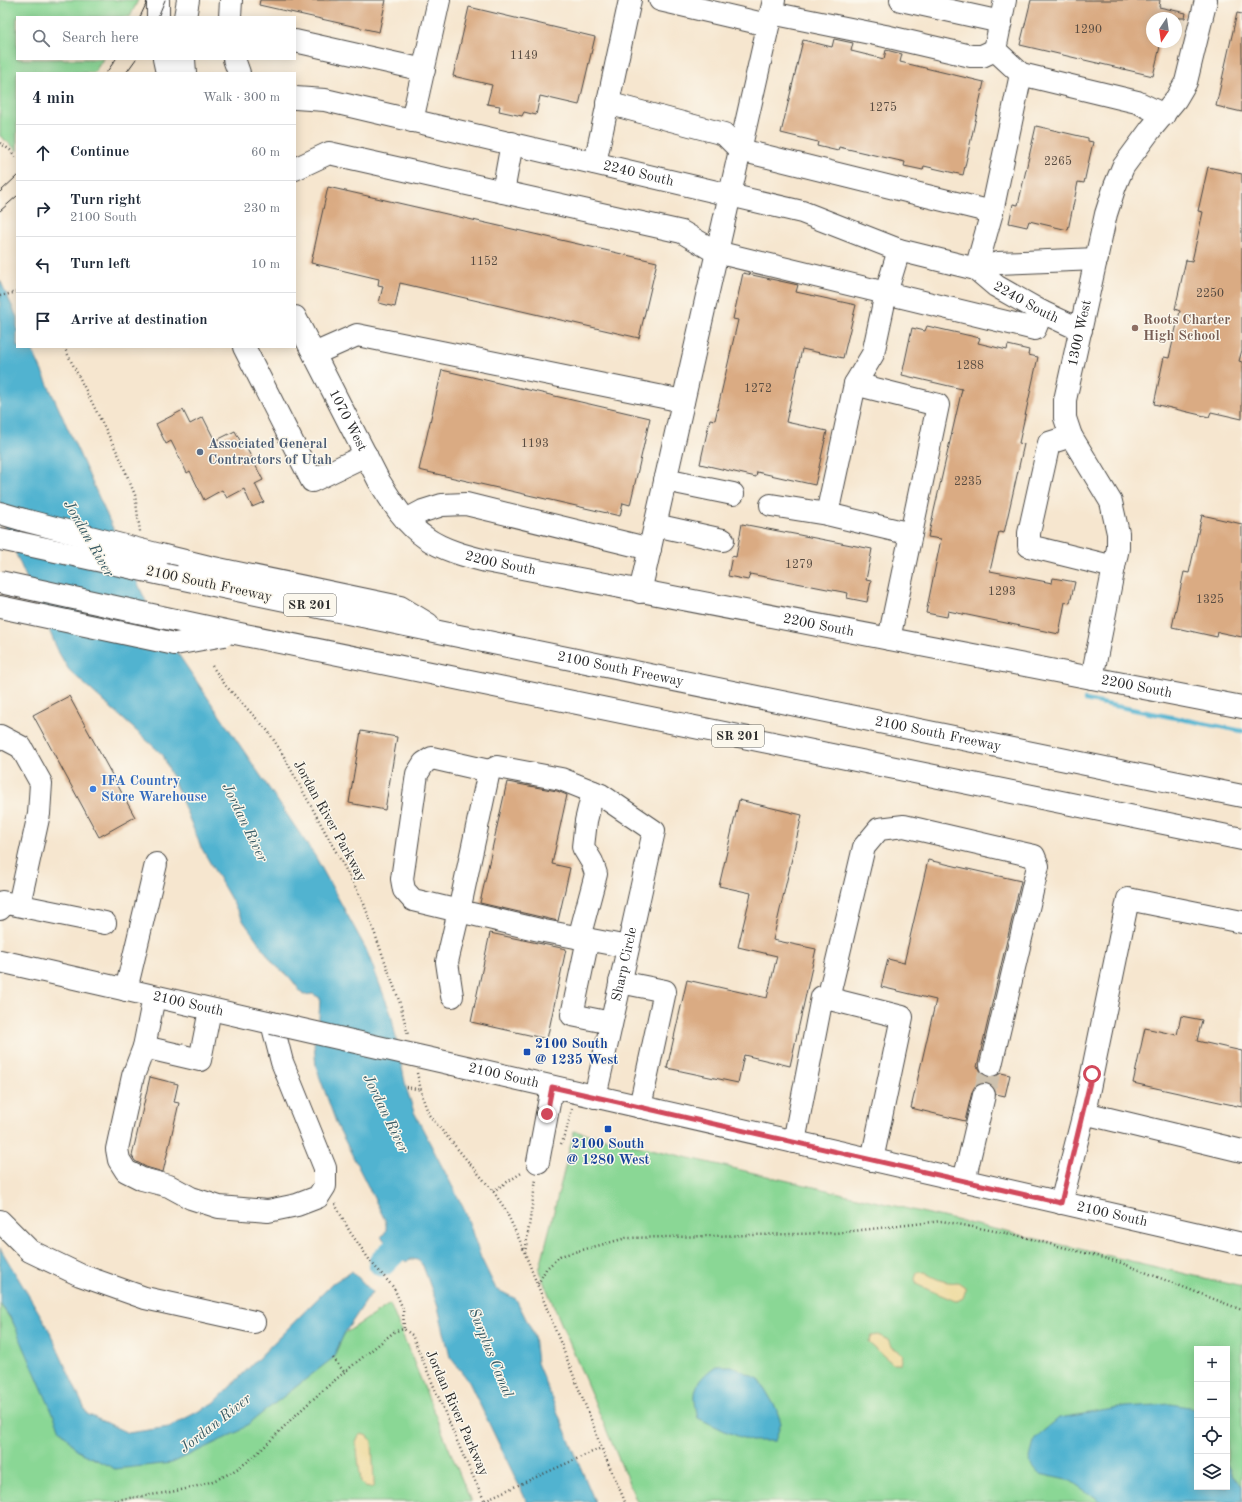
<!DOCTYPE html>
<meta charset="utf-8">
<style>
:root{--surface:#fff;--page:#f2f2f3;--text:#1f2937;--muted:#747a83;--line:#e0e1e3}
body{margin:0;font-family:"Old Standard TT",serif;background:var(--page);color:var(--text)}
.controls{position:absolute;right:12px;bottom:12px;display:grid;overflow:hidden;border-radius:0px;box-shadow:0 2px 10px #0003}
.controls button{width:36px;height:36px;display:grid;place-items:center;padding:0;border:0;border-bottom:1px solid var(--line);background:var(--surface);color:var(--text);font:20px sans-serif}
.compass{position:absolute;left:1146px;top:12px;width:36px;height:36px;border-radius:50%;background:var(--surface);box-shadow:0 2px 10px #0003;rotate:193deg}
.stop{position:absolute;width:12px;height:12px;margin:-9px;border:3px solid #d1495b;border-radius:50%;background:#fff}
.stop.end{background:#d1495b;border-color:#fff;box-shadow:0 1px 4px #0008}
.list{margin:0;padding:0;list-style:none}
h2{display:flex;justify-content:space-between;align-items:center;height:52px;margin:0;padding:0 16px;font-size:17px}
h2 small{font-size:13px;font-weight:400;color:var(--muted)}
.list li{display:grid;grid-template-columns:26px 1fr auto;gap:12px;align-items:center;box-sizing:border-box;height:56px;padding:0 16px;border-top:1px solid var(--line)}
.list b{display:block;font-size:15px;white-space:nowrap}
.list p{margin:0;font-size:13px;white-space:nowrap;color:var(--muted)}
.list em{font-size:13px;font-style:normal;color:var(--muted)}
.icon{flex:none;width:22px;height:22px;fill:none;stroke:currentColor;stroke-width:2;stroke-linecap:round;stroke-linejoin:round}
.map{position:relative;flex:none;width:1242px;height:1502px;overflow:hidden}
.search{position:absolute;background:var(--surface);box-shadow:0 2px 10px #0003;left:16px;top:16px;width:280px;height:44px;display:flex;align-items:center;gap:10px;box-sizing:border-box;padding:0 14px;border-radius:0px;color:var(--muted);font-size:15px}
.panel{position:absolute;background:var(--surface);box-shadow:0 2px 10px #0003;left:16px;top:72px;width:280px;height:276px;border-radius:0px}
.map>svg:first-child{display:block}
.green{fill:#8ad795;stroke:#5a8160;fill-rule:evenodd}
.sand{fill:#eeda9e;stroke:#8c8264}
.water{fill:#51b3d0;stroke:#3e6f7e}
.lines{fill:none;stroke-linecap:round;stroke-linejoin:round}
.stream{stroke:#51b3d0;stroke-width:4.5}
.river{stroke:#51b3d0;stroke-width:27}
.building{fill:#daab83}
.minor-tunnel{stroke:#cdc1ae;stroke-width:22;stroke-dasharray:22 11;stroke-linecap:butt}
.minor-casing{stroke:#494744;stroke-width:24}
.highway-casing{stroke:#494744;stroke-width:24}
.path{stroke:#494744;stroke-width:2.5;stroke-dasharray:1 3;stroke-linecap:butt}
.minor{stroke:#fff;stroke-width:22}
.highway{stroke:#fff;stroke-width:22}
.tram{stroke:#2b2b2b;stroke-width:1}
.minor-bridge-casing{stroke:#494744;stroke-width:24;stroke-linecap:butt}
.highway-bridge-casing{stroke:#494744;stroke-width:24;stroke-linecap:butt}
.minor-bridge{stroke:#fff;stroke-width:22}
.highway-bridge{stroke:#fff;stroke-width:22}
.route{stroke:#d1495b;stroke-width:5}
.education-dot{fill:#8d6e63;stroke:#fbf7ec;stroke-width:1.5}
.service-dot{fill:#5c6f8a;stroke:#fbf7ec;stroke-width:1.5}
.shop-dot{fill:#3f7fe0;stroke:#fbf7ec;stroke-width:1.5}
.transit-dot{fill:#1a4fb4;stroke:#fbf7ec;stroke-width:1.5}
.labels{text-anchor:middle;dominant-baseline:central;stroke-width:3;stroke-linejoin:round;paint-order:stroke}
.number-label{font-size:12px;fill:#574b41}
.shield{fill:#fbf7ec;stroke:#696865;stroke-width:1}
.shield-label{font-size:13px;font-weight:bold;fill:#2b2b2b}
.street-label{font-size:14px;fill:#2b2b2b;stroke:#fbf7ec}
.education-label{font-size:14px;font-weight:bold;fill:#785e54;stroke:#fbf7ec;text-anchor:start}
.service-label{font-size:14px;font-weight:bold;fill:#4e5e75;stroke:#fbf7ec;text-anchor:start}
.shop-label{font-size:14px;font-weight:bold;fill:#366cbe;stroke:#fbf7ec;text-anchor:start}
.transit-label{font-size:14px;font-weight:bold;fill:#164399;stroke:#fbf7ec;text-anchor:start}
.water-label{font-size:15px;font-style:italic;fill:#385b65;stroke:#fbf7ec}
</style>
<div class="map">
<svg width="1242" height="1502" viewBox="0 0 1242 1502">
<rect width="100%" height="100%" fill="#fbf7ec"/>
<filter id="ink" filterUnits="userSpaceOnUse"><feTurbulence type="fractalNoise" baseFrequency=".025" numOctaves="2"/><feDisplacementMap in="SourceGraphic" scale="8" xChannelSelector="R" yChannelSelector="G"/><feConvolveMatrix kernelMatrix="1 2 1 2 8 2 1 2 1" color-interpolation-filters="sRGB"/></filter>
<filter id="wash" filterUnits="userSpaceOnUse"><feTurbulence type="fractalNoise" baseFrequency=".012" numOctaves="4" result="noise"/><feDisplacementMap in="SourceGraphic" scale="16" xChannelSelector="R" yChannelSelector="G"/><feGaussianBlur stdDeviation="0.9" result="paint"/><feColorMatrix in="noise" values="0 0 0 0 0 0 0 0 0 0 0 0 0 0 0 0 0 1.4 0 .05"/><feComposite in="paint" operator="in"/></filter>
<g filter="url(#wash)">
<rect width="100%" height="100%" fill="#f6e6cf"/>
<g class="green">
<path d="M0,0H138L130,17H17V59H103L94,73H17V151L10,144L0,136Z"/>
<path d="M574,1131L1242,1287V1502H637L539,1271ZM1197,1349H1227V1487H1197Z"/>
<path d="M0,1304L115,1469L333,1358L344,1334L390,1304L471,1502H0Z"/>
</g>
<g class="sand">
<path d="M924,1272C934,1278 945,1284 958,1282L965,1287V1292L963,1298L957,1301C952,1300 920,1286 918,1285C917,1284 915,1280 915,1279L917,1273Z"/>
<path d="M878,1335L888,1340L891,1347L903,1354L901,1364H893L869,1343L872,1336Z"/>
<path d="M361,1434L368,1436L372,1442L374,1482V1486L370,1488L365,1487L361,1482L356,1442L358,1437Z"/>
</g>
<g class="water">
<path d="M0,280L17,317V347H31L153,617L315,856L366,949L391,1014L406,1087L414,1112L465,1211L481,1258L496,1289L516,1299L534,1335L537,1363L595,1502H527L468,1380L450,1357L438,1307L423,1266C419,1260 417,1259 410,1259L406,1262L381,1237C387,1232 387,1227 385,1220L337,1125L316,1067L314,1044L319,1018L320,998L313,994L303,995L292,980L274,964L244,922L201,847L163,755L69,670L59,653L0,517Z"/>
<path d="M0,1248L47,1326L87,1414L128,1433L169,1427L214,1403L333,1283L352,1271L372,1292L344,1334L333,1358L238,1432L172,1463L115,1469L78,1451L60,1430L12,1320L0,1304Z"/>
<path d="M716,1366H732L759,1379L776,1408L781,1423L775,1441H751L727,1432L698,1418C692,1392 693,1382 716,1366Z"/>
<path d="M1171,1404L1194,1408L1197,1412V1487H1227V1464L1232,1475L1242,1486V1502H1101L1071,1481L1040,1474L1029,1462L1035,1438L1059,1418L1125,1407Z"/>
</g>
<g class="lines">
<path class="stream" d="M1085,700L1242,731"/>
<path class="river" d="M382,1263L395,1250L418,1220"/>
</g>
<g id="blocks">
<g class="building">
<path d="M260,0H386L379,32L259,5Z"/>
<path d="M1031,0H1160L1159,7L1186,13L1185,18H1152V42H1161L1153,76L1020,45Z"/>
<path d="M469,7L595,37L579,105L540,96L536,115L524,112L522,116L499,111L500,106L487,104L492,85L453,76Z"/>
<path d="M1237,13L1242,14V112L1216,106Z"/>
<path d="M834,39L853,43L851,51L884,59L886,50L902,54L900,62L984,82L963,175L924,166L923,170L904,166L905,162L839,147L838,151L817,146L818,142L781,133L803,40L832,47Z"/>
<path d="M1036,126L1088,138V141L1093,142L1084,183L1078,182L1068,230L1029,221L1027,227L1009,223L1013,204L1018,205Z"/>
<path d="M1208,167L1242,174V350L1239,361L1242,362V419L1211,412L1209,417L1154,404L1164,357L1169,358L1180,311L1175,309L1186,260L1192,261L1203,212L1198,211Z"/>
<path d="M328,187L657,262L639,338L400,283L395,307L379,303L383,286L378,285L379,279L311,263Z"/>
<path d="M743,273L798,285L796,292L856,305L843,358L802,349L786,422L827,431L815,485L757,472L756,477L700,464L710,419L715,420L738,320L733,319Z"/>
<path d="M927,326L980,338L978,343L1007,350L1008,345L1029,350L1028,355L1038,357L1019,443L1024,444L1004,533L999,532L990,571L1052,583L1053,578L1075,582L1070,603L1065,602L1059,634L948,611L947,617L926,613L941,539L928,537L962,389L902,375L912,328L925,331Z"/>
<path d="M442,370L650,418L630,505L623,503L620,516L419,470Z"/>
<path d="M183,410L190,424L203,417L215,441L235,431L244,448L246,447L263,480L255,484L264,502L252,507L244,489L227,498L222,490L204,500L190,471L187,473L171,441L166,444L156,424Z"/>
<path d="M1202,515L1242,524V637L1218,632L1217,637L1172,627L1184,572L1189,573Z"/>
<path d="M742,524L872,549L866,580L871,581L867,602L847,598L848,593L750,574L748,580L728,576L732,556L736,557Z"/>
<path d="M69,696L135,817L99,837L33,715Z"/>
<path d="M361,731L397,737L385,810L349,803Z"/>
<path d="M507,782L557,791L567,795L552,864L570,868L558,921L480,903Z"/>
<path d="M739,800L802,815L773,940L816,949L790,1066L744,1055L738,1083L667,1068L687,980L767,998L777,956L738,947L751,893L719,886Z"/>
<path d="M928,860L1021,881L977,1067L979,1068L982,1074L988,1077H995L1001,1073L1010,1075L1005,1096L996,1094L993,1086L987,1083H981L975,1086L972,1092L965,1121L911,1108L936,1000L881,987L888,959L904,963Z"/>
<path d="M490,933L566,949L547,1039L471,1022Z"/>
<path d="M1181,1016L1202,1020L1197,1041L1242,1051V1107L1133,1083L1145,1028L1177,1035Z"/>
<path d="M150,1077L178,1084L174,1102L179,1103L163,1172L146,1167L135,1161L132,1156Z"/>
</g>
</g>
</g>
<g filter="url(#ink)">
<use href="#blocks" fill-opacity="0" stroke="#494744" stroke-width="1"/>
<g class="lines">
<path class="minor-tunnel" d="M984,1095L991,1065"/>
<g class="minor-casing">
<g id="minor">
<path d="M660,0L768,25"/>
<path d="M901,0L1001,22"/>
<path d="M771,13L885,36L971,56H982L995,50"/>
<path d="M158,17V0"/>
<path d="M185,17L188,0"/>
<path d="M230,17L231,0"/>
<path d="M295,41L424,70"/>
<path d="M164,59L167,73"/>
<path d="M184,59L185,73"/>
<path d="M234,59L239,73"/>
<path d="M1021,74L1137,102L1164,115"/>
<path id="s1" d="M295,98L325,100L802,212L899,250L976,269L996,286L1042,312L1081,330"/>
<path d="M607,103L724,134L740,150L992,212"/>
<path d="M412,121L439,0"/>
<path d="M595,163L630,0"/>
<path d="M295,169L329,153L682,232L716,252L1035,329L1042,312"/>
<path d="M503,192L512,143"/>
<path d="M976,269L992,212L1021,74L995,50L1005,0"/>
<path d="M976,269L998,263L1097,259"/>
<path id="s2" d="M295,317L379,481C392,502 405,524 426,538C443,550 466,556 486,561L1242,707"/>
<path d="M244,347L312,481L366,455"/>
<path d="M314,354L357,335L683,401"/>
<path d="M855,384L827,514L911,534"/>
<path d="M1071,436L1049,443L1029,533V546L1114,567"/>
<path d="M665,480L733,494"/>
<path d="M771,505L827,514"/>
<path d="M406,520L423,511L442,505L466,504L650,549"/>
<path d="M655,525L723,540"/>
<path d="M640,592L774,0"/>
<path d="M889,639L938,405L855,384L873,354L886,293L899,250"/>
<path id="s3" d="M1092,678L1114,567L1118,548V533L1111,502L1071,436L1065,418V400L1106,214L1115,186L1123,167L1151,129L1176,99L1186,82L1206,0"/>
<path d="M0,736L21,747L41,783L39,814L19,905"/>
<path d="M0,909L2,902L105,923"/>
<path d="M579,938L596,874L592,862L583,847L586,821L593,792"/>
<path d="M588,939L572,1015L611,1023"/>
<path id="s4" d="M0,961L272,1023L282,1062L325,1168V1186L318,1197L297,1205L268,1211L219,1207L191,1198L169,1186L142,1179L126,1171L119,1160L117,1149L133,1076L144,1047L154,997"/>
<path d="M620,982L665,991L640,1107"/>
<path d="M126,990L156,864"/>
<path d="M452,996L447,962L459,911L413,900L404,890L402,879L417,774L424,763L432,758L489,771"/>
<path d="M828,999L864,847L879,829L904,826L1034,856L1038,866L991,1065"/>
<path d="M144,1047L200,1060L210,1010"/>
<path id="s5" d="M453,1064L1242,1244"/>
<path id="s6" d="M595,1097L654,831L601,795L561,779L497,767L489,771L459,911L544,931L628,947"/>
<path d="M1084,1113L1128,899L1242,922"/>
<path d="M794,1142L822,997L902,1017L872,1160"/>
<path d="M538,1162L552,1087"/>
<path d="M964,1181L984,1095"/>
<path d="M1061,1203L1084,1113L1242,1151"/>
<path d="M0,1221L30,1251L80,1275L145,1298L254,1322"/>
</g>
</g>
<g class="highway-casing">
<g id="highway">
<path d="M0,513L24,520"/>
<path d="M0,539L19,543"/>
<path d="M160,555L209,567L400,607L428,624"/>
<path id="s7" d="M175,577L444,633L1242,796"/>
<path d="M0,607L175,644"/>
<path d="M235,633L1242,839"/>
</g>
</g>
<g class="path">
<path d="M0,143L10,150L17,159"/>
<path d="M0,296L17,292"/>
<path d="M64,347L120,458L135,495L140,532"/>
<path d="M212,666L226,686L268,731L282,753L363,901L400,1003L408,1035"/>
<path d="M417,1073L423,1099L429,1115L493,1191L505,1209L520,1241L594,1427C602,1453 615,1477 625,1502"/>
<path d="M406,1087L421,1090"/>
<path d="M561,1144L565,1136L572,1109"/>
<path d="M493,1191L523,1172"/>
<path d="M335,1204L350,1232L371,1262L394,1288L403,1309L404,1329"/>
<path d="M525,1253L536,1179"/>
<path d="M538,1284L546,1269L560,1256L626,1238L835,1233L942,1221L1016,1235L1119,1262L1242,1310"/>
<path d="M333,1358L345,1373"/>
<path d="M485,1500L601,1448"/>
<path d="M106,1502C144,1494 186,1494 222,1477C255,1462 274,1435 300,1411C330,1383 362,1358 394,1332L399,1330L404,1329L412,1335L463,1455L485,1502"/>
</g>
<use href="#minor" class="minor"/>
<use href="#highway" class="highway"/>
<g class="tram">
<path d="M140,17L148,0"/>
<path d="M158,17L165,0"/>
<path d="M106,73L116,59"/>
<path d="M126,73L136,59"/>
<path d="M0,192L17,176"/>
<path d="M0,211L17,196"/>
</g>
<g class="minor-bridge-casing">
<path id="minor-bridge" d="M272,1023L453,1064"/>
</g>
<g class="highway-bridge-casing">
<g id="highway-bridge">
<path d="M24,520L160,555"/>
<path d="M19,543L175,577"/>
<path d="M0,582L235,633"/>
<path d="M175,644L224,635"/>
</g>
</g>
<use href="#minor-bridge" class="minor-bridge"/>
<use href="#highway-bridge" class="highway-bridge"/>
</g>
</g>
<g class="lines" filter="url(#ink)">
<path class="route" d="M547,1114L552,1087L1061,1203L1092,1074"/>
</g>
<circle class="education-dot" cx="1135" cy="328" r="4"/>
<circle class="service-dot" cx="200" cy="452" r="4"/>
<circle class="shop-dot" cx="93" cy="789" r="4"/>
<g class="transit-dot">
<rect x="523" y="1048" width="8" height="8" rx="2"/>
<rect x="604" y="1125" width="8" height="8" rx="2"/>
</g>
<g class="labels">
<g class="number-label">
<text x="1088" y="30">1290</text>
<text x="524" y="56">1149</text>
<text x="883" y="108">1275</text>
<text x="1058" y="162">2265</text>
<text x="484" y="262">1152</text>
<text x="1210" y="294">2250</text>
<text x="970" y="366">1288</text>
<text x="758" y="389">1272</text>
<text x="535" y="444">1193</text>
<text x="968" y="482">2235</text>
<text x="799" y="565">1279</text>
<text x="1002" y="592">1293</text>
<text x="1210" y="600">1325</text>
</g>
<g class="shield">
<rect x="284" y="594" width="52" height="22" rx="3"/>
<rect x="712" y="725" width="52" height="22" rx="3"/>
</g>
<g class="shield-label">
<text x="310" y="605">SR 201</text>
<text x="738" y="736">SR 201</text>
</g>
<g class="street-label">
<text stroke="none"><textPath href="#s1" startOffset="352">2240 South</textPath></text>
<text stroke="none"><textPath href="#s1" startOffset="764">2240 South</textPath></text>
<text stroke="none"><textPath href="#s3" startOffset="362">1300 West</textPath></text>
<text stroke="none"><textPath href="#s2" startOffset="116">1070 West</textPath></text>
<text stroke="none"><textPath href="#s2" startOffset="338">2200 South</textPath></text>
<text transform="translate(209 584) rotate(12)">2100 South Freeway</text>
<text stroke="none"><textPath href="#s2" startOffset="662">2200 South</textPath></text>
<text stroke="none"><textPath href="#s7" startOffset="455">2100 South Freeway</textPath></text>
<text stroke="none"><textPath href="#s2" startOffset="986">2200 South</textPath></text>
<text stroke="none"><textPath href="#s7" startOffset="779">2100 South Freeway</textPath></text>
<text transform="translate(330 821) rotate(61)">Jordan River Parkway</text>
<text stroke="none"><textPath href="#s6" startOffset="136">Sharp Circle</textPath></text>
<text stroke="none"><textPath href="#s4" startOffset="193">2100 South</textPath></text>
<text stroke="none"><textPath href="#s5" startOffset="52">2100 South</textPath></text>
<text stroke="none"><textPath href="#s5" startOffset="676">2100 South</textPath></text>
<text transform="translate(457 1413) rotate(66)">Jordan River Parkway</text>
</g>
<g class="education-label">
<text x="1143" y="320">Roots Charter<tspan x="1143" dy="16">High School</tspan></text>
</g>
<g class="service-label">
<text x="208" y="444">Associated General<tspan x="208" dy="16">Contractors of Utah</tspan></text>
</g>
<g class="shop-label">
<text x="101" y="781">IFA Country<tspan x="101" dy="16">Store Warehouse</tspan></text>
</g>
<g class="transit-label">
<text x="535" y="1044">2100 South<tspan x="535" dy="16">@ 1235 West</tspan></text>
<text x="608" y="1144" text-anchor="middle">2100 South<tspan x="608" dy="16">@ 1280 West</tspan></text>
</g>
<g class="water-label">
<text transform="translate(88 539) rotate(60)">Jordan River</text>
<text transform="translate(244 823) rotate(64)">Jordan River</text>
<text transform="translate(385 1114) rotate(64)">Jordan River</text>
<text transform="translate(490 1353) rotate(68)">Surplus Canal</text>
<text transform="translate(216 1424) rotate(-38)">Jordan River</text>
</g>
</g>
</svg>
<div class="controls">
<button>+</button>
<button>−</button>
<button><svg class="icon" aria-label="locate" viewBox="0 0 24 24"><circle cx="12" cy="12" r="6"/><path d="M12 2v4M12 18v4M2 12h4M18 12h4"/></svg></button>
<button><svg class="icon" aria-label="layers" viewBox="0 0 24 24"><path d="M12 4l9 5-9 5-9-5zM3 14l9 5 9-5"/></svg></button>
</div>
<svg class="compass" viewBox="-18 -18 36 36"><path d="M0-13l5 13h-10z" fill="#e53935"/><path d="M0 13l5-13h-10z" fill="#747a83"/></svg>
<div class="stop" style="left:1092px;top:1074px"></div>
<div class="stop end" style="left:547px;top:1114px"></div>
<div class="search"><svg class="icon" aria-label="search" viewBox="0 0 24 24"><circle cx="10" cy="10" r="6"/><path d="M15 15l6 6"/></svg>Search here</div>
<section class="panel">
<h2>4 min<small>Walk · 300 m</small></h2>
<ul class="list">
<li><svg class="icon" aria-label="ahead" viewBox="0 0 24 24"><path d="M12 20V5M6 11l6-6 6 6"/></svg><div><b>Continue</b></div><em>60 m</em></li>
<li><svg class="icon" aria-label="right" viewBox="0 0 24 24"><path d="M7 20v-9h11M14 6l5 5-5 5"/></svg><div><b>Turn right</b><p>2100 South</p></div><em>230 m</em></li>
<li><svg class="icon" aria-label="left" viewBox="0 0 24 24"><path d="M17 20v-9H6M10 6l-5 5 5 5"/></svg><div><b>Turn left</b></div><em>10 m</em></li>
<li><svg class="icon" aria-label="arrive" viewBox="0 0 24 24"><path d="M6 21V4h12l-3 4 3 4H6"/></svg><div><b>Arrive at destination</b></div></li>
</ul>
</section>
</div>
